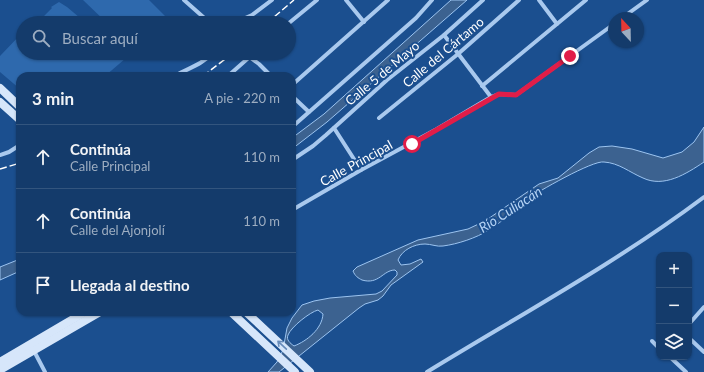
<!DOCTYPE html>
<html lang="es">
<meta charset="utf-8">
<style>
:root{--surface:#143b6b;--page:#1d4271;--text:#f1f3f6;--muted:#9dadc1;--line:#33557e}
body{margin:0;font-family:Lato,sans-serif;background:var(--page);color:var(--text)}
.controls{position:absolute;right:12px;bottom:12px;display:grid;overflow:hidden;border-radius:8px;box-shadow:0 1px 3px #0004}
.controls button{width:36px;height:36px;display:grid;place-items:center;padding:0;border:0;border-bottom:1px solid var(--line);background:var(--surface);color:var(--text);font:20px sans-serif}
.compass{position:absolute;left:608px;top:12px;width:36px;height:36px;border-radius:50%;background:var(--surface);box-shadow:0 1px 3px #0004;rotate:338deg}
.stop{position:absolute;width:12px;height:12px;margin:-9px;border:3px solid #e11d48;border-radius:50%;background:#fff}
.stop.end{background:#e11d48;border-color:#fff;box-shadow:0 1px 4px #0008}
.list{margin:0;padding:0;list-style:none}
h2{display:flex;justify-content:space-between;align-items:center;height:52px;margin:0;padding:0 16px;font-size:17px}
h2 small{font-size:13px;font-weight:400;color:var(--muted)}
.list li{display:grid;grid-template-columns:26px 1fr auto;gap:12px;align-items:center;box-sizing:border-box;height:64px;padding:0 16px;border-top:1px solid var(--line)}
.list b{display:block;font-size:15px;white-space:nowrap}
.list p{margin:0;font-size:13px;white-space:nowrap;color:var(--muted)}
.list em{font-size:13px;font-style:normal;color:var(--muted)}
.icon{flex:none;width:22px;height:22px;fill:none;stroke:currentColor;stroke-width:2;stroke-linecap:round;stroke-linejoin:round}
.map{position:relative;flex:none;width:704px;height:372px;overflow:hidden}
.search{position:absolute;background:var(--surface);box-shadow:0 1px 3px #0004;left:16px;top:16px;width:280px;height:44px;display:flex;align-items:center;gap:10px;box-sizing:border-box;padding:0 14px;border-radius:22px;color:var(--muted);font-size:15px}
.panel{position:absolute;background:var(--surface);box-shadow:0 1px 3px #0004;left:16px;top:72px;width:280px;height:244px;border-radius:12px}
.map>svg:first-child{display:block}
.green{fill:#2e69ad}
.water{fill:#3c6290;stroke:#9cc4f0;fill-rule:evenodd}
.lines{fill:none;stroke-linecap:round;stroke-linejoin:round}
.street{stroke:#a9c9ee;stroke-width:4}
.secondary{stroke:#d6e6fa;stroke-width:8}
.rail{stroke:#fff;stroke-width:1.5;stroke-dasharray:7 3;stroke-linecap:butt}
.oneway{stroke:#668bba}
.route{stroke:#e11d48;stroke-width:5}
.labels{text-anchor:middle;dominant-baseline:central;stroke-width:4;stroke-linejoin:round;paint-order:stroke}
.street-label{font-size:13px;fill:#fff;stroke:#1b4f8f}
.water-label{font-size:14px;font-style:italic;fill:#b5d3f5;stroke:#1b4f8f}
</style>
<div class="map">
<svg width="704" height="372" viewBox="0 0 704 372">
<rect width="100%" height="100%" fill="#1b4f8f"/>
<g class="green">
<path d="M83,0H149L172,23H107Z"/>
<path d="M59,2L67,7L86,23H32L37,17L41,19L52,8L51,7Z"/>
<path d="M23,32V53H120L126,58L105,76H20V89L0,72V56Z"/>
</g>
<g class="water">
<path d="M451,0H467L327,122L292,149V138L324,114Z"/>
<path d="M704,127V162C686,174 664,188 643,178C629,172 619,163 604,162C593,160 537,192 526,200C512,210 504,221 489,230C476,238 458,244 443,246C437,247 431,244 425,244C414,244 402,250 398,260L401,265L410,264L421,259L423,262L391,285L383,296L378,300L365,304L359,308L279,372H268L277,362L283,350L287,328L292,318L302,305L314,301L330,298L376,294L382,291L397,275V272L395,270C383,270 379,285 362,280C358,278 355,276 353,271L357,267L418,240L468,229L485,221L539,184L558,178L589,153L599,147L612,146L632,149L663,158L682,152L694,142ZM318,310L323,314C322,329 307,341 294,346C290,343 286,340 288,335C291,327 310,312 318,310Z"/>
<path d="M20,259V271L0,280V267Z"/>
</g>
<g class="lines">
<g class="street">
<path d="M184,0L210,23"/>
<path d="M346,0L364,22"/>
<path d="M539,0L557,24"/>
<path d="M622,18L647,0"/>
<path d="M234,23L252,15L272,0"/>
<path d="M289,23L317,0"/>
<path d="M444,35L491,97"/>
<path d="M244,53L259,64L271,76"/>
<path d="M175,76C188,68 202,65 212,53"/>
<path d="M228,76L254,53"/>
<path d="M292,85L388,0"/>
<path d="M482,86L586,0"/>
<path d="M292,96L309,112"/>
<path d="M379,118L458,54L519,0"/>
<path d="M292,127L416,18L432,0"/>
<path d="M334,128L361,170"/>
<path d="M0,155L9,152L20,145"/>
<path d="M292,160L313,146L326,135L387,80L444,35L483,0"/>
<path d="M292,210L361,170L437,129L491,97L499,94L516,95L614,24"/>
<path d="M689,324L704,307"/>
<path d="M689,338L704,352"/>
<path d="M652,341L659,348"/>
<path d="M34,351L45,372"/>
<path d="M670,357L686,372"/>
<path d="M427,372C520,315 616,263 704,197"/>
</g>
<g class="secondary">
<path d="M0,88L20,107"/>
<path d="M0,102L20,120"/>
<path d="M231,312L295,372"/>
<path d="M246,312L310,372"/>
<path d="M0,362L85,312"/>
<path d="M0,370L100,312"/>
</g>
<g class="rail">
<path d="M267,23L294,0"/>
<path d="M203,76L233,53"/>
<path d="M0,169L20,163"/>
</g>
</g>
<defs><path id="oneway-shaft" d="M-6 0H5M1.5-3L5.5 0L1.5 3" fill="none" stroke-width="1.6" stroke-linecap="round" stroke-linejoin="round"/></defs>
<use class="oneway" href="#oneway-shaft" transform="translate(282 345) rotate(-137)"/>
<g class="lines">
<path class="route" d="M412,144L499,94L516,95L570,56"/>
</g>
<g class="labels">
<g class="street-label">
<text transform="translate(443 52) rotate(-40)">Calle del Cártamo</text>
<text transform="translate(382 73) rotate(-40)">Calle 5 de Mayo</text>
<text transform="translate(356 163) rotate(-29)">Calle Principal</text>
</g>
<g class="water-label">
<text transform="translate(510 209) rotate(-33)">Río Culiacán</text>
</g>
</g>
</svg>
<div class="controls">
<button>+</button>
<button>−</button>
<button><svg class="icon" aria-label="layers" viewBox="0 0 24 24"><path d="M12 4l9 5-9 5-9-5zM3 14l9 5 9-5"/></svg></button>
</div>
<svg class="compass" viewBox="-18 -18 36 36"><path d="M0-13l5 13h-10z" fill="#e53935"/><path d="M0 13l5-13h-10z" fill="#9dadc1"/></svg>
<div class="stop" style="left:412px;top:144px"></div>
<div class="stop end" style="left:570px;top:56px"></div>
<div class="search"><svg class="icon" aria-label="search" viewBox="0 0 24 24"><circle cx="10" cy="10" r="6"/><path d="M15 15l6 6"/></svg>Buscar aquí</div>
<section class="panel">
<h2>3 min<small>A pie · 220 m</small></h2>
<ul class="list">
<li><svg class="icon" aria-label="ahead" viewBox="0 0 24 24"><path d="M12 20V5M6 11l6-6 6 6"/></svg><div><b>Continúa</b><p>Calle Principal</p></div><em>110 m</em></li>
<li><svg class="icon" aria-label="ahead" viewBox="0 0 24 24"><path d="M12 20V5M6 11l6-6 6 6"/></svg><div><b>Continúa</b><p>Calle del Ajonjolí</p></div><em>110 m</em></li>
<li><svg class="icon" aria-label="arrive" viewBox="0 0 24 24"><path d="M6 21V4h12l-3 4 3 4H6"/></svg><div><b>Llegada al destino</b></div></li>
</ul>
</section>
</div>
